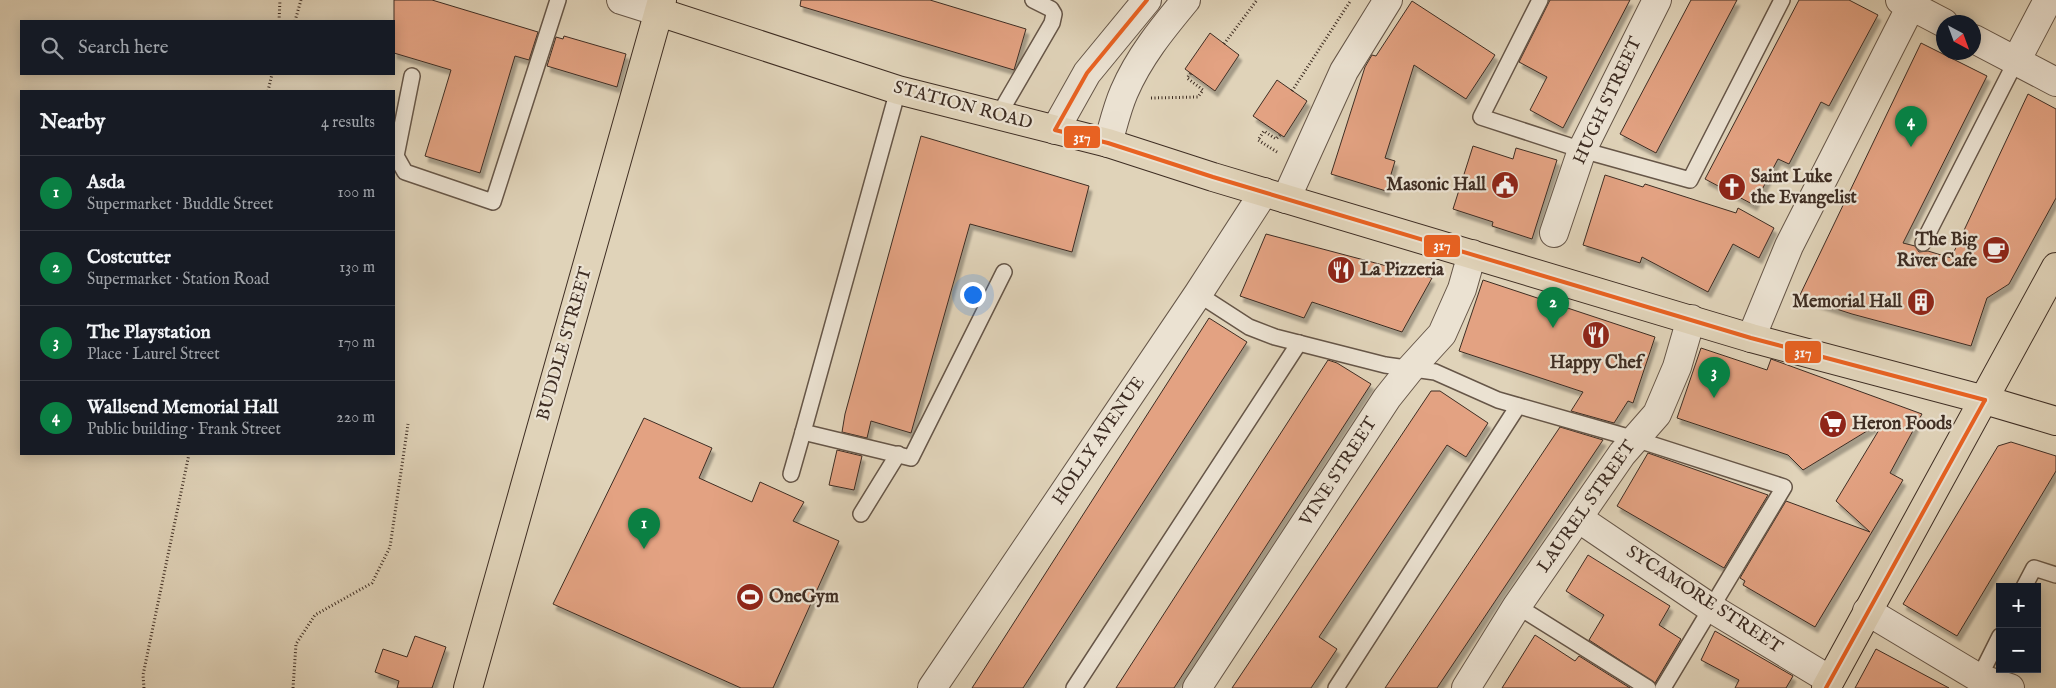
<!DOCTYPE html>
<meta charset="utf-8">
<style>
:root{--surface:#171b24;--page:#20242c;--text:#f1f3f6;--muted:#9ea1a6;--line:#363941;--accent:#0b8043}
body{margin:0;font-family:"IM FELL English",serif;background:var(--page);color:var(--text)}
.controls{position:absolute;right:15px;bottom:15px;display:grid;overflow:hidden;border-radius:0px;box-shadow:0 2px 12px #0003}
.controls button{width:45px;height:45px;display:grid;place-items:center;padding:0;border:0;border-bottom:1px solid var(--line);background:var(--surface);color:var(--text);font:25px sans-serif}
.compass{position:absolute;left:1936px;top:15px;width:45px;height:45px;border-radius:50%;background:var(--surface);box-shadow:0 2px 12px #0003;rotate:139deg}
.you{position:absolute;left:972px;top:294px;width:18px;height:18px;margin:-12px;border:4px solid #fff;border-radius:50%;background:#1a73e8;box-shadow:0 0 0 8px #1a73e833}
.badge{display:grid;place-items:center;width:32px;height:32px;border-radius:50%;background:var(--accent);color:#fff;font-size:16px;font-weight:700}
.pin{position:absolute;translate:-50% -41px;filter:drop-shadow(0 1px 2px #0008)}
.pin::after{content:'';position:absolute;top:26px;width:18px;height:15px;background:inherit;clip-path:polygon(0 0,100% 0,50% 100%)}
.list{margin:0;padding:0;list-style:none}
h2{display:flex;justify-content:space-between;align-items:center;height:65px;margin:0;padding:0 20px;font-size:21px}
h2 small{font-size:16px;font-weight:400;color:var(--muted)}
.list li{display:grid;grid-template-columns:32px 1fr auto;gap:15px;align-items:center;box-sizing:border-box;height:75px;padding:0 20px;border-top:1px solid var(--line)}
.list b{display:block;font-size:19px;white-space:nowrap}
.list p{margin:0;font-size:16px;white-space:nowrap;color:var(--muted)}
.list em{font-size:16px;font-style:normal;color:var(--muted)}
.icon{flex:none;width:28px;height:28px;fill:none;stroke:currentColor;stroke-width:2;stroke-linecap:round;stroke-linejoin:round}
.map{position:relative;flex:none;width:2056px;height:688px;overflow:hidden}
.search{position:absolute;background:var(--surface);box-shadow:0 2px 12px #0003;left:20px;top:20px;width:375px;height:55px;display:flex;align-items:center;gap:12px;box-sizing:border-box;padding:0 18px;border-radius:0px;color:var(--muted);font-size:19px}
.panel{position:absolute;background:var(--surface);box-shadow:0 2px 12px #0003;left:20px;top:90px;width:375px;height:365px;border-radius:0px}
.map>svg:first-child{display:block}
.building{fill:#e3a282;stroke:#3e2d23;filter:url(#shadow)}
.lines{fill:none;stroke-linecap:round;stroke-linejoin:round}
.lane-casing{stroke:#665648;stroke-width:18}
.street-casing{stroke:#665648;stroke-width:30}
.primary-casing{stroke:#3e2d23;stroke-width:30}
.path{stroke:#3e2d23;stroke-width:3;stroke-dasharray:1 2.5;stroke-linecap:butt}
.lane{stroke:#ebe2d2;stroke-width:15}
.street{stroke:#ebe2d2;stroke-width:28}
.primary{stroke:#e0d3b9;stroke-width:28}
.bus-1-casing{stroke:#ebe2d2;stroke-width:8}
.bus-1{stroke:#e96222;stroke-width:4}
.labels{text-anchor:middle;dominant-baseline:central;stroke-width:4.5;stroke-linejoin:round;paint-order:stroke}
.street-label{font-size:18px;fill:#3e2d23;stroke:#ebe2d2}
.poi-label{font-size:18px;font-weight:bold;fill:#3e2d23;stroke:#ebe2d2;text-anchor:start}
.line-badge{stroke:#ebe2d2;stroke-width:2}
.badge-label{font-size:14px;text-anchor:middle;font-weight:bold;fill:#fff}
</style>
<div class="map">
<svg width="2056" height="688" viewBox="0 0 2056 688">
<defs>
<filter id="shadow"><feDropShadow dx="3" dy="5.5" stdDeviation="1" flood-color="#0004"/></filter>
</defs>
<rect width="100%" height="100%" fill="#e0d3b9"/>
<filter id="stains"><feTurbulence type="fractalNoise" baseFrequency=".004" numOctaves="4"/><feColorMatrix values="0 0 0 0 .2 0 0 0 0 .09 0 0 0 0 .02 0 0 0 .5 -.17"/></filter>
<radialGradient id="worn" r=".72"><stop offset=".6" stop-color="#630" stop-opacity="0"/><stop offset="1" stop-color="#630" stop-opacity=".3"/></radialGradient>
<g class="building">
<path d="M394,0H432L538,32L529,60L515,56L480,173L425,156L451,70L394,53Z"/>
<path d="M801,0H930L1026,29L1014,70L800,6Z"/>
<path d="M1550,0H1630L1563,128L1530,110L1547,77L1519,62Z"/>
<path d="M1691,0H1737L1656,153L1620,134Z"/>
<path d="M1799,0H1849L1878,15L1829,106L1821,102L1789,164L1778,159L1754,205L1705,179Z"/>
<path d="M1412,1L1495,55L1466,99L1414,65L1385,158L1395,161L1386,191L1331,174L1365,67L1372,55L1376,56Z"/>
<path d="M1210,33L1239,55L1215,91L1185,69Z"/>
<path d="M564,36L626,54L617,87L547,66L556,37L563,39Z"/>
<path d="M1921,43L1987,76L1903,243L1915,246L1919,252L1928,251L1951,258L2028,94L2056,109V198L2009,284L1987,298L1971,346L1852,314L1799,297Z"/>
<path d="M1277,80L1307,101L1284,137L1253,116Z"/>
<path d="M921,136L1089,186L1072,252L970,224L911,433L871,421L867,438L842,432L845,414Z"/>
<path d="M1473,146L1513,159L1516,148L1557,160L1532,239L1492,226L1493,222L1453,209Z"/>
<path d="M1605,175L1643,187L1645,184L1736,213L1738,208L1774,228L1759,258L1733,244L1708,292L1642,257L1640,263L1583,245Z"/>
<path d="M1266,234L1432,278L1402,332L1312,302L1304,318L1240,296Z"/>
<path d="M1483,280L1655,337L1633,403L1628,401L1614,423L1571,411L1583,392L1459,351Z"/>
<path d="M1209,318L1247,342L1023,688H972Z"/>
<path d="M1701,348L1767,370L1771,359L1922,414L1890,473L1903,480L1815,627L1743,585L1745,581L1740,578L1786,501L1870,532L1836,501L1885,420L1803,470L1788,455L1677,418Z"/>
<path d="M1328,360L1337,363L1371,384L1174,688H1116Z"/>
<path d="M1431,391H1440L1488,423L1466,457L1447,445L1319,637L1337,649L1311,688H1232Z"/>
<path d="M644,418L712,448L699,478L752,502L760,482L804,502L793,521L839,541L773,688H741L553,604Z"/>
<path d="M1560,427L1603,440L1437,688H1385Z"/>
<path d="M2011,442L2056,456V471L1957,636L1903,604L1998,446Z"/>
<path d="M837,450L862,456L854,490L829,485Z"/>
<path d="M1648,453L1768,495L1724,568L1617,506Z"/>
<path d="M1588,555L1670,606L1659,625L1681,639L1655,683L1589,640L1604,615L1566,591Z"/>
<path d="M1715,631L1793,676L1786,688H1735L1739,680L1701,660Z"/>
<path d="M1535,635L1575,661L1579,656L1630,688H1502Z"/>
<path d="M415,636L446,647L432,688H397L399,681L375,672L383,649L407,657Z"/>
<path d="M1876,649L1949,688H1855Z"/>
</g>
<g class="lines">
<g class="lane-casing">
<g id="lane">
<path d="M1540,0L1481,117L1582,150L1690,180L1782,0"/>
<path d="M412,76L396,156L405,172L493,202L558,0"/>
<path d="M898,90L803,432L911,458L1004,272"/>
<path d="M998,116L1052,23L1054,14L1051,9L1033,0"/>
<path d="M1923,243L2016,61"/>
<path d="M1198,294L1249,327L1275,337L1385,365L1435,372L1498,400L1635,439L1784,487L1663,688"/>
<path d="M791,474L803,432"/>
<path d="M861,514L898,454"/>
<path d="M2024,587L2034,568L2056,575"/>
<path d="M1517,606L1648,688"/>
<path d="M1976,684L2000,636"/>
<path d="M1074,688L1299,343"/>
<path d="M1336,688L1518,406"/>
</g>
</g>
<g class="street-casing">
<g id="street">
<path d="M621,0L659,12"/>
<path d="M1900,0L1944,23"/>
<path d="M1974,39L2056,82"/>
<path d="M2016,61L2048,0"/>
<path d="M1055,130L1087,73L1147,0"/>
<path d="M1108,143C1113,126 1117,108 1124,92C1139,57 1162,29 1186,0"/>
<path d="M1286,199L1344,71L1388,0"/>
<path d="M1554,233L1582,150L1657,0"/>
<path d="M1751,338L1789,246L1914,0"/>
<path d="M1578,518L1711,608L1830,680"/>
<path d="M1867,611L1979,678L2010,688"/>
<path d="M932,688L1198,294L1264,192"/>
<path d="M1197,688L1387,398L1411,368L1442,334L1462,289L1472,254"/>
<path d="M1466,688L1517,606L1622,454L1657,414L1677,367L1691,319"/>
</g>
</g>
<g class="primary-casing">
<g id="primary">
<path d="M659,12L898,90L1108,143L1213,177L1751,338L1985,400L2056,421"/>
<path d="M468,688L662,0"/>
<path d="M1826,688L2056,267"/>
</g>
</g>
<g class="path">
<path d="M279,21L280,0"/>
<path d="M295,21L301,0"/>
<path d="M1224,44L1257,0"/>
<path d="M268,91L272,74"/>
<path d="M1292,91L1351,0"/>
<path d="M1151,98L1198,97L1203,90L1187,78L1191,73"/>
<path d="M1277,152L1258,140L1264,131L1276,139L1280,135"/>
<path d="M144,688L143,675L189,454"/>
<path d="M293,688L296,644L315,615L372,583L390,547L408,424"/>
</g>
<use href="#lane" class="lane"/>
<use href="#street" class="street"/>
<use href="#primary" class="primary"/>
<g class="bus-1-casing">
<g id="bus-1">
<path d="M1147,0L1087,73L1055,130L1108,143L1213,177L1751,338L1985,400"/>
<path d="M1826,688L1985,400"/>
</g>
</g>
<use href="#bus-1" class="bus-1"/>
</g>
<defs>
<g id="civic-disc" transform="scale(1.4375)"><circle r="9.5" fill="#8f2418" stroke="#ebe2d2"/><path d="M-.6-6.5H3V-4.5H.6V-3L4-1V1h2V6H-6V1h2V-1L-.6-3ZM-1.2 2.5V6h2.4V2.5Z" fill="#fff"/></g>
<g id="church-disc" transform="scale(1.4375)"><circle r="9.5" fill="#8f2418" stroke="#ebe2d2"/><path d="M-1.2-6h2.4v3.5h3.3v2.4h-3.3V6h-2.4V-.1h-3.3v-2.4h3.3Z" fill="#fff"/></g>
<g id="cafe-disc" transform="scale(1.4375)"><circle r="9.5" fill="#8f2418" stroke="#ebe2d2"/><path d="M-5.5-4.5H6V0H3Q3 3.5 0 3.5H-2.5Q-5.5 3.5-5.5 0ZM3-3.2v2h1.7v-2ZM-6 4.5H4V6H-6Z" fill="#fff"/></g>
<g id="restaurant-disc" transform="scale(1.4375)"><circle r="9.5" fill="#8f2418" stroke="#ebe2d2"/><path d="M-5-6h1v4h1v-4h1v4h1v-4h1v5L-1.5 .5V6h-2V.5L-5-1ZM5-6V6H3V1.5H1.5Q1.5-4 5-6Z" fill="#fff"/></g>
<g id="building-disc" transform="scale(1.4375)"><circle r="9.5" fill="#8f2418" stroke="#ebe2d2"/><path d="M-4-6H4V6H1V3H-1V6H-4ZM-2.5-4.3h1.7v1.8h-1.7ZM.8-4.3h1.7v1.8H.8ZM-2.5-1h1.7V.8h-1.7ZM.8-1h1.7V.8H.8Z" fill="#fff"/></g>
<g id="supermarket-disc" transform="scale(1.4375)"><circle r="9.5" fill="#8f2418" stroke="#ebe2d2"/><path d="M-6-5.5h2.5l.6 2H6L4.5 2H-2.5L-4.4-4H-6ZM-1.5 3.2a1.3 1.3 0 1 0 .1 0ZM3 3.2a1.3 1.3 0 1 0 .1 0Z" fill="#fff"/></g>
<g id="stadium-disc" transform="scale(1.4375)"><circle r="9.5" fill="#8f2418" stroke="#ebe2d2"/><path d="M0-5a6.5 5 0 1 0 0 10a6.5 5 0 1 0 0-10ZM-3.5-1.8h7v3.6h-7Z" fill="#fff"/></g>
</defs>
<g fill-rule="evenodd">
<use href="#civic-disc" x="1505" y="185"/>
<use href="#church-disc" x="1732" y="187"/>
<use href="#cafe-disc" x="1996" y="250"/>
<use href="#restaurant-disc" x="1341" y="270"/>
<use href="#building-disc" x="1921" y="302"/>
<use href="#restaurant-disc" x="1596" y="335"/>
<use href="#supermarket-disc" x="1833" y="424"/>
<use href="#stadium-disc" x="750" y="597"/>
</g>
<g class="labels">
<g class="street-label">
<text transform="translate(1608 101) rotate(-65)">HUGH STREET</text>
<text transform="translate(963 106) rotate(15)">STATION ROAD</text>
<text transform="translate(565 344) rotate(-74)">BUDDLE STREET</text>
<text transform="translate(1099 441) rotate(-56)">HOLLY AVENUE</text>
<text transform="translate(1339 472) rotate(-57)">VINE STREET</text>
<text transform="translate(1587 507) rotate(-55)">LAUREL STREET</text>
<text transform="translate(1704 600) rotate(33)">SYCAMORE STREET</text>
</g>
<g class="poi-label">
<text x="1751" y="177">Saint Luke<tspan x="1751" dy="21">the Evangelist</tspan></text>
<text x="1486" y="185" text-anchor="end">Masonic Hall</text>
<text x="1977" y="240" text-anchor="end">The Big<tspan x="1977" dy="21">River Cafe</tspan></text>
<text x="1360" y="270">La Pizzeria</text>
<text x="1902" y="302" text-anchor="end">Memorial Hall</text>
<text x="1596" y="363" text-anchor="middle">Happy Chef</text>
<text x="1852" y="424">Heron Foods</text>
<text x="769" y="597">OneGym</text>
</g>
</g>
<g class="line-badge">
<rect x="1063" y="125" width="38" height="24" rx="5" fill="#e96222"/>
<rect x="1423" y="234" width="38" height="24" rx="5" fill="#e96222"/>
<rect x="1784" y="340" width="38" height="24" rx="5" fill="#e96222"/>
</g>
<g class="badge-label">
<text x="1082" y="142">317</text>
<text x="1442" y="250">317</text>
<text x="1803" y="357">317</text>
</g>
<rect width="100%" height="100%" filter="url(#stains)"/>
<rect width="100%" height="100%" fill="url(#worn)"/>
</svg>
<div class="controls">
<button>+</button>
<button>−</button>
</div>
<svg class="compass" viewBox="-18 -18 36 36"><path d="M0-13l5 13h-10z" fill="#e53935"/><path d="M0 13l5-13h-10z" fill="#9ea1a6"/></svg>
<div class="you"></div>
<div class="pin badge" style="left:644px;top:549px">1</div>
<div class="pin badge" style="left:1553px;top:328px">2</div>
<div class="pin badge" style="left:1714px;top:398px">3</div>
<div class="pin badge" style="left:1911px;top:147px">4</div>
<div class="search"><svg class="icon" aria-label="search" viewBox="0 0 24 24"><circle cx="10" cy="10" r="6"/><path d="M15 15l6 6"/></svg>Search here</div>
<section class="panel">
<h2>Nearby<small>4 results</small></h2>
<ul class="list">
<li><span class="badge">1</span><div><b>Asda</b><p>Supermarket · Buddle Street</p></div><em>100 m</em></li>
<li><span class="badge">2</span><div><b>Costcutter</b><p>Supermarket · Station Road</p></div><em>130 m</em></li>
<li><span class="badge">3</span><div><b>The Playstation</b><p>Place · Laurel Street</p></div><em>170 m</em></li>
<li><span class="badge">4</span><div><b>Wallsend Memorial Hall</b><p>Public building · Frank Street</p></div><em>220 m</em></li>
</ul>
</section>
</div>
